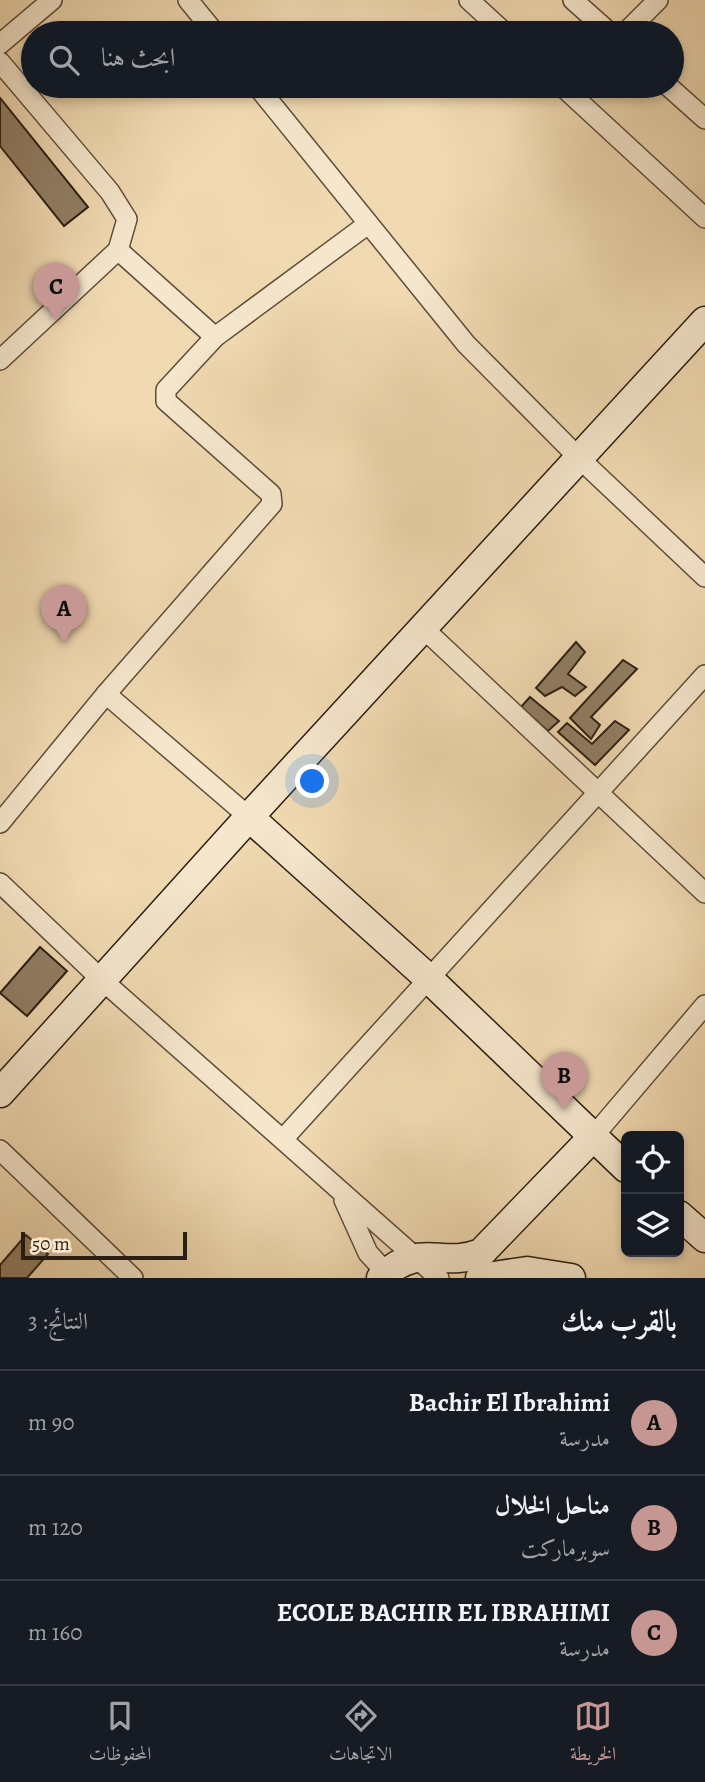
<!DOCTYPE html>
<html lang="ar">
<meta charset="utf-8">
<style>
:root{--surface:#171b24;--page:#20242c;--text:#f1f3f6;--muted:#9ea1a6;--line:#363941;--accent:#c59692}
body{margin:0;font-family:Alegreya,Amiri,serif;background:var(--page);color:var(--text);direction:rtl}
.controls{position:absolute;right:21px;bottom:21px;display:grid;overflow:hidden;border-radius:10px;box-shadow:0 4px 10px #0003}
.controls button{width:63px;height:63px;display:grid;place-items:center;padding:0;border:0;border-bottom:2px solid var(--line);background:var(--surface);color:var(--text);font:35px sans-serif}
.scale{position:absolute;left:21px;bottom:18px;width:166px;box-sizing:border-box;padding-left:7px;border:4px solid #2b1e12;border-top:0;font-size:19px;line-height:24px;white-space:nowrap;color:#2b1e12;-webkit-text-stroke:5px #f5e6cc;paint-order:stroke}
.you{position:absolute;left:313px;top:782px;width:24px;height:24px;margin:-18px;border:5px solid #fff;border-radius:50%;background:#1a73e8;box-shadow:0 0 0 10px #1a73e833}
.badge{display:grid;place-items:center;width:46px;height:46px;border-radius:50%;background:var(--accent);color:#111;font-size:23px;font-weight:700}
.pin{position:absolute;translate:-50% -58px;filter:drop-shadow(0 2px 4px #0008)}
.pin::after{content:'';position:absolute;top:37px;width:24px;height:21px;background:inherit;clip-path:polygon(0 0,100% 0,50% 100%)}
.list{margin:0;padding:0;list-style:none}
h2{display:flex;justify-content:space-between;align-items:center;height:91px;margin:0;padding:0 28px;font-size:30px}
h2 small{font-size:23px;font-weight:400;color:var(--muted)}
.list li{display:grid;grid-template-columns:46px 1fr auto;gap:21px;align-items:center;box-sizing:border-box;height:105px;padding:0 28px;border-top:2px solid var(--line)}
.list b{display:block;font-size:26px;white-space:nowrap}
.list p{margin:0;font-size:23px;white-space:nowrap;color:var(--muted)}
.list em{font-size:23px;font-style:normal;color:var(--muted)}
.icon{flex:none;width:38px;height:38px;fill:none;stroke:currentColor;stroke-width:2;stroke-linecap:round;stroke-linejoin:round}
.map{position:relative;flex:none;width:705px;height:1278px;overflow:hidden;direction:ltr}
.search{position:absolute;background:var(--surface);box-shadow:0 4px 10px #0003;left:21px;right:21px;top:21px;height:77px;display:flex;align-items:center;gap:18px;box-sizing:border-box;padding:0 24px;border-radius:38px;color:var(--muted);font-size:26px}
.sheet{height:406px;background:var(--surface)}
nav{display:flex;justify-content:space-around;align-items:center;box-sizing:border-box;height:98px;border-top:2px solid var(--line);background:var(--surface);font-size:19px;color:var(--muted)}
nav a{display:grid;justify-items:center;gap:4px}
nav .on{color:var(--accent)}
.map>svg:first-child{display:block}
.building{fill:#917f65;stroke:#2b1e12;stroke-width:2}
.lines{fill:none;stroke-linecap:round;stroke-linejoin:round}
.street-casing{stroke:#5c4d3a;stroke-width:22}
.secondary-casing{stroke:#2b1e12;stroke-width:31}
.street{stroke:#f5e6cc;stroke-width:19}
.secondary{stroke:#f5e6cc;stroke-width:28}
</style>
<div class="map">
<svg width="705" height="1278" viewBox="0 0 705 1278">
<rect width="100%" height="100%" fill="#f0d9b1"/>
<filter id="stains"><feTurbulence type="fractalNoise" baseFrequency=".00286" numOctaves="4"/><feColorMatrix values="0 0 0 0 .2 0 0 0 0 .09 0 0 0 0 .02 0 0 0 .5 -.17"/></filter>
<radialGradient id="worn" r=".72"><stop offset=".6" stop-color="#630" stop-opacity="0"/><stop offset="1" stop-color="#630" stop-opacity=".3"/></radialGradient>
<g class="building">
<path d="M0,98L88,207L64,226L0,146Z"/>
<path d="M576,642L585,652L568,674L586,687L575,696L562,687L545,696L536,688Z"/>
<path d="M623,660L637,669L591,717L600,725L591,739L570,718Z"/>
<path d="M530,697L559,721L548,731L521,707Z"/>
<path d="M615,721L629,730L595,765L558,732L567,723L592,744Z"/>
<path d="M40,947L67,971L27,1016L0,993Z"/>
<path d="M26,1235L48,1254L27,1278H0V1265Z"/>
</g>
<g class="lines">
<g class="street-casing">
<g id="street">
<path d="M188,0L215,33"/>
<path d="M469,0L505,33"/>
<path d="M573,0L610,33"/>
<path d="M625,33L658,0"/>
<path d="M0,44L52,0"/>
<path d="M0,62L110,192L127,219L118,250L0,360"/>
<path d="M257,86L466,344L579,458L705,577"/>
<path d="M562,86L705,218"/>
<path d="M668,86L705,119"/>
<path d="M118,250L215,337"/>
<path d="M423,628L705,893"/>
<path d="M106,694L249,817"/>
<path d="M0,823L106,694L272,504L271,494L166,401V390L215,337L368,224"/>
<path d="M0,883L102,980L439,1278"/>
<path d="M284,1138L705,675"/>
<path d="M592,1138L705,1005"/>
<path d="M0,1150L133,1278"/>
<path d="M344,1200L368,1253L391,1278"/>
</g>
</g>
<g class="secondary-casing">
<g id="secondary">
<path d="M249,817L427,977L626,1168"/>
<path d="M0,1093L249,817L705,321"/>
<path d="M679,1215L705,1238"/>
<path d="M381,1278C420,1240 440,1269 481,1253L592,1138"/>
<path d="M480,1278L527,1271L571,1278"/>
</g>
</g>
<use href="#street" class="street"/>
<use href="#secondary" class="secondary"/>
</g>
<rect width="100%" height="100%" filter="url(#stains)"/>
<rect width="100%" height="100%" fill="url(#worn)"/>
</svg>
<div class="controls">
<button><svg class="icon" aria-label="locate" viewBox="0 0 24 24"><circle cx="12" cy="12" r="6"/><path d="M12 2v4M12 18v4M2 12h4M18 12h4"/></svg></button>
<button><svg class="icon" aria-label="layers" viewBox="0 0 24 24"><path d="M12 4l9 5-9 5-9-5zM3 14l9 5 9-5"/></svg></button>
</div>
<div class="scale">50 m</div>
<div class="you"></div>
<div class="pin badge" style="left:64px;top:643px">A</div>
<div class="pin badge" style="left:564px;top:1110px">B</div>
<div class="pin badge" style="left:56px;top:321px">C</div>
<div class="search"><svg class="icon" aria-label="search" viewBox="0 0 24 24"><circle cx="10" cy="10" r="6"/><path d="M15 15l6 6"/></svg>ابحث هنا</div>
</div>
<section class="sheet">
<h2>بالقرب منك<small>النتائج: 3</small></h2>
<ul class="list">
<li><span class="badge">A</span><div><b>Bachir El Ibrahimi</b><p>مدرسة</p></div><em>90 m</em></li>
<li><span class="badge">B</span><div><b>مناحل الخلال</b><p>سوبرماركت</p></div><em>120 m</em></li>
<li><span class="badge">C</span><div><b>ECOLE BACHIR EL IBRAHIMI</b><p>مدرسة</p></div><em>160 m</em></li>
</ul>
</section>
<nav>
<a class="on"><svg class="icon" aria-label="map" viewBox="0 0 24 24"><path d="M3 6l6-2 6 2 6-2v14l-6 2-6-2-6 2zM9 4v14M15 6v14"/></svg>الخريطة</a>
<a><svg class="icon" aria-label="directions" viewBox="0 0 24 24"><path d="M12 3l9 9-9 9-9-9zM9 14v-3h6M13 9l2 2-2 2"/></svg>الاتجاهات</a>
<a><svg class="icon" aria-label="saved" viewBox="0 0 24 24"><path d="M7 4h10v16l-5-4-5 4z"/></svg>المحفوظات</a>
</nav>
